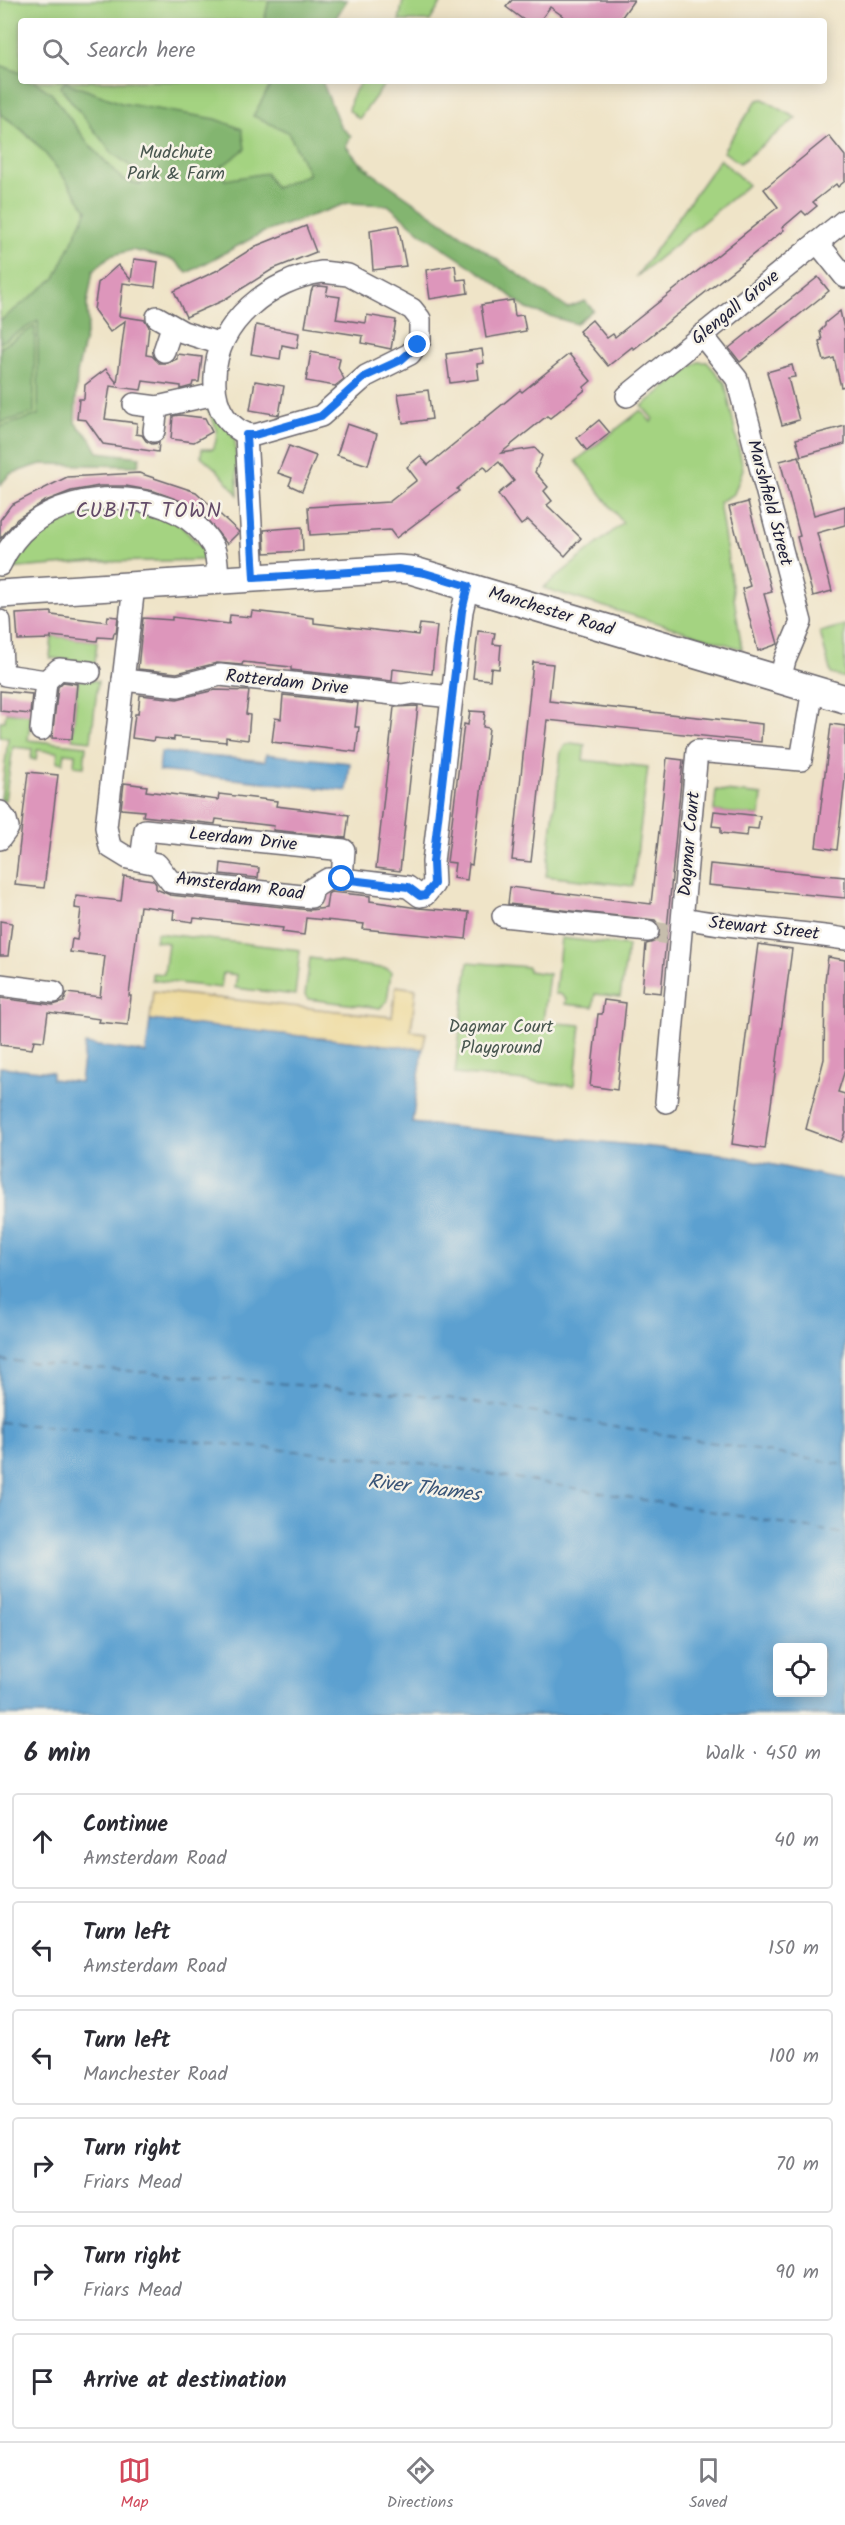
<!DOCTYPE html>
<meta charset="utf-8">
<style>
:root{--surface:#fff;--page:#f2f2f3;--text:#2b2b33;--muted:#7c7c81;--line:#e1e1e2;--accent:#d1495b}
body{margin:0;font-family:Kalam,sans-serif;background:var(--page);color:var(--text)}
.controls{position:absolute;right:18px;bottom:18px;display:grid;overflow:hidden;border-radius:6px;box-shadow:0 3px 15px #0003}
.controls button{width:54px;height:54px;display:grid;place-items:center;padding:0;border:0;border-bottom:2px solid var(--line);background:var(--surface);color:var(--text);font:30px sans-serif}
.stop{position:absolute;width:18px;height:18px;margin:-14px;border:4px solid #1a73e8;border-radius:50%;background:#fff}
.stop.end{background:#1a73e8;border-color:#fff;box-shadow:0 2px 6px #0008}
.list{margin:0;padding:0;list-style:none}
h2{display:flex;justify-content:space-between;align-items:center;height:78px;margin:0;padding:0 24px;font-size:26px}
h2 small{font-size:20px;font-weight:400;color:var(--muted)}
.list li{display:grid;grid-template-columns:39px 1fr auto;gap:18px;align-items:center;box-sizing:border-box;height:96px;margin:0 12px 12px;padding:0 12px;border:2px solid var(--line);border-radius:6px}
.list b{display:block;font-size:22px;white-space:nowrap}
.list p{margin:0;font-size:20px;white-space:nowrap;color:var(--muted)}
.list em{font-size:20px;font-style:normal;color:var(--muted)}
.icon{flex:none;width:33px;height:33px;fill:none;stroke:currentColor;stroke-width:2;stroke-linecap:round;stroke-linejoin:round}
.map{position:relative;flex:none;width:845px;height:1715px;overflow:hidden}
.search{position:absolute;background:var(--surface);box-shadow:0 3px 15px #0003;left:18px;right:18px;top:18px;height:66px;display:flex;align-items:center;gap:15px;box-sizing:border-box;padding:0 21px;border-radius:6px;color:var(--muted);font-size:22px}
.sheet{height:726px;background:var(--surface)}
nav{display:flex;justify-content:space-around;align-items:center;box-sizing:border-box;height:84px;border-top:2px solid var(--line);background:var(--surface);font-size:16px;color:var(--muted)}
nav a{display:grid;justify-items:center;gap:3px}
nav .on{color:var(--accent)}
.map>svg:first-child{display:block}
.green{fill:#a4d381;stroke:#637a5e;stroke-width:1.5}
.forest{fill:#83b56f;stroke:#526c55;stroke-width:1.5}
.sand{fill:#eeda9e;stroke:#887e6c;stroke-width:1.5}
.water{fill:#5ba0d0;stroke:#3e6186;stroke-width:1.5;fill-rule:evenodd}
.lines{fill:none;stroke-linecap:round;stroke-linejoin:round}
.ferry{stroke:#395477;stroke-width:1.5;stroke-dasharray:8 6;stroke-linecap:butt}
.building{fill:#dd96bb}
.minor-tunnel{stroke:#c6bdac;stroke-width:21;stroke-dasharray:21 10;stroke-linecap:butt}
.minor-casing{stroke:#6a666c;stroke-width:24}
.major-casing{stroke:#6a666c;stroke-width:30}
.minor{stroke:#fff;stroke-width:21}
.major{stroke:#fff;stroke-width:27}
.route{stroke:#1a73e8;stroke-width:8}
.labels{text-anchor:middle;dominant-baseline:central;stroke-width:5;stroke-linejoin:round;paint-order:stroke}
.park-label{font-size:18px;fill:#495750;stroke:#f7f3e8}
.street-label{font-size:18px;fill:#22223b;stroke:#f7f3e8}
.water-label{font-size:20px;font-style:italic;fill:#395477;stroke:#f7f3e8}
.quarter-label{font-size:21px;letter-spacing:1.5px;fill:#634b68;stroke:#f7f3e8}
</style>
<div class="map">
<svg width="845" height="1715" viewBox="0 0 845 1715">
<rect width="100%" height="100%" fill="#f7f3e8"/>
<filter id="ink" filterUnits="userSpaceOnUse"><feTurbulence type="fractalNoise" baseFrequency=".0167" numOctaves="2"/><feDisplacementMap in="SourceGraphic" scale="12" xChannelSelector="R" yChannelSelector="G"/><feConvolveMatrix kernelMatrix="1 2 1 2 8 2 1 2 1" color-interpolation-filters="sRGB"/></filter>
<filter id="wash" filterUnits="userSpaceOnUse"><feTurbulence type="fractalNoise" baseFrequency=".008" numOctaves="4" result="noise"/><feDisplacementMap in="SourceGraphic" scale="24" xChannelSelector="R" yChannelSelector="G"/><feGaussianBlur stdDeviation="1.35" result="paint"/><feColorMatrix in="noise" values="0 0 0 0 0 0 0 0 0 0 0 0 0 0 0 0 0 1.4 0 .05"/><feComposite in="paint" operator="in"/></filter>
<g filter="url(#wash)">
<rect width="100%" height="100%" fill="#efe4c8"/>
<g class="green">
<path d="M0,0H325L311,21H21V81H314L332,143L370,169L291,190L100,228L82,264L69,444L0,462Z"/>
<path d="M403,0H443L430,21H399Z"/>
<path d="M362,81H387L359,119L349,110L352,95Z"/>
<path d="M763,99L796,118L740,163L724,152L725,148L757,100Z"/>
<path d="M720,159L748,185L636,277Z"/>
<path d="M698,362H707L725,383L743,469L734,494L719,502L742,649L543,588L623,523L576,461L641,410L651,422L653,419L642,406Z"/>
<path d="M212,406L235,439L238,495L218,471L201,456L202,449H213C221,433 214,422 207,408Z"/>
<path d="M131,507L178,523L214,560L94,562L4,569L36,529L80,509Z"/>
<path d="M845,625V678L831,674L820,632Z"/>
<path d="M52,636L97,641L95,663L50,658Z"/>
<path d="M78,679L98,681L91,741L72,739Z"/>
<path d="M6,712L31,715L28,740L86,746L84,767L74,766L75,754L65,753L63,763L57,762L58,752L37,750L36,760L31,759L32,749L13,747L5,800H1L8,738L0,737V721H5Z"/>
<path d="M571,743L585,745L583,760L648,767L633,886L546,876L561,751L564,746Z"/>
<path d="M716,790L762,795L760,816L714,811Z"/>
<path d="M157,933L300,950L295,995L235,988L237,975L223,973L221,988L152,980V973L164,974L168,943L155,941Z"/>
<path d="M561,938L628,946L620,997L595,994L593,1007L565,1004L566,999L560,994H555Z"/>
<path d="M310,958L388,969L391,972L387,1001L380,1008L308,999L305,995Z"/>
<path d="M468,962L528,967V971L549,974L543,1022L581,1025L574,1086L455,1074Z"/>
</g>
<g class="forest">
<path d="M269,0H347L334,21H264Z"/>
<path d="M0,65L21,73V81H34L52,94L88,143L122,179L141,185L140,173L112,153L60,87L65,82L121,103L216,119L242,129L245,149L221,167L225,180L266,173L275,188L309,174L288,132L253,116L270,86V81H322L340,126L351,136L346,146L362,166L567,308L585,301L593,310L576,324L527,309L485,276L421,233L388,205L348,203L262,233L187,273L174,260L132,250L110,256L93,271L87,304L88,325L77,373L75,423L91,439L98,452L140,457L138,466L41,464L10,474L0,485V427L38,415V321L0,343V321L55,278L87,210C62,175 37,136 0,114Z"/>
<path d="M35,326L34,413L0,423V348Z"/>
</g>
<path class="sand" d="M396,986L416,989L411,1031L426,1033L423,1049L150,1020L153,991L392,1017Z"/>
<g class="water">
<path d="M161,752L265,761L266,754L350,763L347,791L159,771Z"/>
<path d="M150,1020L423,1049L412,1123L722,1154L845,1180V1715H0V1067L52,1072V1079L80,1082L85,1044L146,1053ZM778,1648H822V1692H778Z"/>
</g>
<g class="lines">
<g class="ferry">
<path d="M0,1360L442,1397L845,1465"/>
<path d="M0,1422L438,1465L845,1534"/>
</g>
</g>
<g id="blocks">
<g class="building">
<path d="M512,0H634L619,21H570L550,7L540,21H525L506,7Z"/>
<path d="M829,136L845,156V181L838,187L836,184L813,202L817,206L806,215L802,211L782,228L784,230L634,349L632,347L608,366L579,331L592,320L607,338L613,334L615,337L778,207L764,189Z"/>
<path d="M398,225L406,266L373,270L370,230Z"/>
<path d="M306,226L316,252L273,269L222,301L186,317L174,291L218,270L256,246Z"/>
<path d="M134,259L158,262L155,287L123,283L119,316L145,320L149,327L146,355L152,356L159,363H167L177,359V354L202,357L199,382H193L192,386L181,389V386L143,381L141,390L110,386L105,419L137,423L136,434L142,435L146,441L152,444L159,443L158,452L103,444L86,420L77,419L79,399H84L85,385L106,369L117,383L125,321L110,332L94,310L98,283L118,265L131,280Z"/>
<path d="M455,265L457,280L466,279L468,293L430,299L426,270Z"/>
<path d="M818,277L829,291L740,362L729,348Z"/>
<path d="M320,286L328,287L326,295L340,297L336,319L366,323L367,315L396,320L391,349L362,343L363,336L305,327L311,292L313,287Z"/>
<path d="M513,300L515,316L523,315L526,331L486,338L481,305Z"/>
<path d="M840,311L845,333V386L841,387L834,358L824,361L819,341L822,340L820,331L825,326V323Z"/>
<path d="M256,325L299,333L297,348L282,345L280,359L251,354Z"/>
<path d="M482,349L484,363L477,364L479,379L450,383L446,354Z"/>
<path d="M311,352L340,358L338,368L344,379L335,386L306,381Z"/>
<path d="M569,354L591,381L584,387L585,390L550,418L547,416L501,453L535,448L542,456L535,472L548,487L544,491L552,501L547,505L581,538L565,556L528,520L521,525L498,494L514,481L499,462L488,471L484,466L457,489L459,491L396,538L390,530L310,535L308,507L389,502L417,480L407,467L420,456L428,465L520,390L522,392Z"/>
<path d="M792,365L795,377L788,378L799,420L782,425L767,372Z"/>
<path d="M255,381L284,386L279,415L250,410Z"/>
<path d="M428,390L432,419L403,423L398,394Z"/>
<path d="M180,415L205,418L212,432L194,442L171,439L173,416Z"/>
<path d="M599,420L610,433L587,451L577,438Z"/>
<path d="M347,424L377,434L368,465L337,455Z"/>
<path d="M845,426V444L801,456L796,439Z"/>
<path d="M289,446L316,456L302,491L289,485L292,478L278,473Z"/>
<path d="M799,456L814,515L845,506V525L817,533L832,591L813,596L797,537L800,536L780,461Z"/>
<path d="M139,473L196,492L239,532L227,544L206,518L181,501L154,491L126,486H99L71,491L43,502L17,519L0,539V520L11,505L67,477Z"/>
<path d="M748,502L772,592L764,594L778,644L758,651L742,589L750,586L729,507Z"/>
<path d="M302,527L303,551L265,553L264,530Z"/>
<path d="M252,611L314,618V623L418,635L420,624L437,626L432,674L393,669L392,681L291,670V667L243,662L242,665L217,663L177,673L138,669L143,618L172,620V617L229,624L230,615L251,617Z"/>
<path d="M52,612V615L107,622L108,616L118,617L116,633H114L113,638L98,637L97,641L51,636V639L18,640L16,614Z"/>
<path d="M478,631L495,633L493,644L501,645L499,669L491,668L490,680L473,678Z"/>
<path d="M533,662L553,664L549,701L762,724L761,742L547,720L531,862L512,860Z"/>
<path d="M63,682L77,684L72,739L52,738L58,687Z"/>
<path d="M215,690L249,691L246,714L250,715L248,740L226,737V742L174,737V740L154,738L153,741L132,738L135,714H138L140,695L177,699Z"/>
<path d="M0,691L32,694L30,714L0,711Z"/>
<path d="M283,695L358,703L355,727H359L356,752L272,742L275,718L281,719Z"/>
<path d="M418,706L400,871L376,868L394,707Z"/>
<path d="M470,711L485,712L483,727L489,728L472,865L469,864L467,880L453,878L455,863L447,862L464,724L468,725Z"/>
<path d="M831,724L845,726V779L837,850L816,847Z"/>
<path d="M667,758L683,760L661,993L642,991L646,944L654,942L661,933L660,926L655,920L508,904L510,887L651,904Z"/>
<path d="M28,772L58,775L44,888L15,885Z"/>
<path d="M124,783L147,786L146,791L218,800L219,794L253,798L277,801L276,806L349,815L346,838L273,830L274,826L216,819L215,824L143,816L144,811L121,809Z"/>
<path d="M714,811L760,816L758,829L748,828L747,836L721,833V827L712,826Z"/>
<path d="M221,863L259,868L258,878L220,874Z"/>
<path d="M710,864L845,877V898L708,885Z"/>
<path d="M124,876L153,880L156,884V889L170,895L310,910L326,908L328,894L331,892L370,896V901L418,908L469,912L466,939L363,929L364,924L306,918L304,935L282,932L283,928L194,918L193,922L173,919L174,910L140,906L129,996H131L128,1025L99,1022L100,1019L48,1012L44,1041L34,1040L32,1049L0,1045V998L53,1005L64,1002L67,993L100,997L105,956L70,952L72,939L77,940L81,909L75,908L76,896L121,901Z"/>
<path d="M0,921L12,923L8,956H0Z"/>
<path d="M758,944L792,949L765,1149L732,1144Z"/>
<path d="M828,957L845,960V1070L838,1092L845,1094V1132L841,1142L806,1129L824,1059L825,981Z"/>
<path d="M604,1000L626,1003L617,1090L590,1086L598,1014H602Z"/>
</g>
</g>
</g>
<g filter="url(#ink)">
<use href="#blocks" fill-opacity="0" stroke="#6a666c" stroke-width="1.5"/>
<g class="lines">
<path class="minor-tunnel" d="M648,931L667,934"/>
<g class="minor-casing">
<g id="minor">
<path d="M817,242L845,277"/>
<path d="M322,272L348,275L412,309L420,319V340L410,354L366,376L321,416L255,435C242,435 233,427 225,417C217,405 214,392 215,377C216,322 271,279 322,272Z"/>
<path d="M157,317L183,332L221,344"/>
<path d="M702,335L737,379L801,622L785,660L780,679"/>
<path d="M164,351L172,327"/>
<path d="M627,396L845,220"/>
<path d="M134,404L157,407L215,394"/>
<path d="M154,431L157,407"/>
<path d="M246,435L254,578"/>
<path d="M0,565C7,550 17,535 30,525C77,486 179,488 212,545C218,555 217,568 218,581"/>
<path d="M134,586L106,827L110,847L128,858L157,864L171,882L311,897L313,888L328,879H342L408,887L420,896L425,895L434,884L433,862L462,611L468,586"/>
<path d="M0,621L2,665L5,675L46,681L41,730"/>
<path d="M123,680L178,686L220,675L402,695L413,693L452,697"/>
<path d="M46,681L59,669L90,672"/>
<path d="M0,812L6,820L8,828L0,839"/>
<path d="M141,860L145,830L344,850L342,879"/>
<path d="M503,916L648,931"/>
<path d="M684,918C737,929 791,930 845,939"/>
<path d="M0,985L54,992"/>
<path d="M666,1102L697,751L801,760L813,689"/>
</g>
</g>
<g class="major-casing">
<path id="major" d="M0,594L398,569L411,570L845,699"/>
</g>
<use href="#minor" class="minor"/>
<use href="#major" class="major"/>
</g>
</g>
<g class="lines" filter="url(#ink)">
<path class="route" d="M342,879L408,887L420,896L425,895L434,884L433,862L462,611L468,586L425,573L398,569L254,578L246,435H255L321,416L366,376L401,360L418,345"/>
</g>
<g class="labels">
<g class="park-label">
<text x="176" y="153">Mudchute<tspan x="176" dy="21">Park &amp; Farm</tspan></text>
<text x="501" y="1027">Dagmar Court<tspan x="501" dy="21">Playground</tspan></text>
</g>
<g class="street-label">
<text transform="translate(736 308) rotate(-39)">Glengall Grove</text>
<text transform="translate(769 503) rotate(75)">Marshfield Street</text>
<text transform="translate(551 612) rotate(17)">Manchester Road</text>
<text transform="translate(287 683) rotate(6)">Rotterdam Drive</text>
<text transform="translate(243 840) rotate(6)">Leerdam Drive</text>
<text transform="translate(690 844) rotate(-85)">Dagmar Court</text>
<text transform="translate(240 887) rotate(7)">Amsterdam Road</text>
<text transform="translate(764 929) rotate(6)">Stewart Street</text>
</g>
<g class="water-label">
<text transform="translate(424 1489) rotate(7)">River Thames</text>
</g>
<g class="quarter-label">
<text x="149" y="511">CUBITT TOWN</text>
</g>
</g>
</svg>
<div class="controls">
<button><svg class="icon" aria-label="locate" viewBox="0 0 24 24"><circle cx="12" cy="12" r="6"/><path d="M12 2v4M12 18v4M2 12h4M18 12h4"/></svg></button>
</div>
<div class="stop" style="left:342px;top:879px"></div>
<div class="stop end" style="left:418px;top:345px"></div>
<div class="search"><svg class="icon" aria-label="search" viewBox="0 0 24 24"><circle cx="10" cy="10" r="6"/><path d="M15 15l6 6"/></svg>Search here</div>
</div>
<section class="sheet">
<h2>6 min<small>Walk · 450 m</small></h2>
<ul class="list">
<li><svg class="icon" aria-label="ahead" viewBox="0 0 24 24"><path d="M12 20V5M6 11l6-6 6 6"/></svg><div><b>Continue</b><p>Amsterdam Road</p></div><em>40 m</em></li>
<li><svg class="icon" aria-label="left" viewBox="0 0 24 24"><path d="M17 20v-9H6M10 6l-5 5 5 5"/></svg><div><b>Turn left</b><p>Amsterdam Road</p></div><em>150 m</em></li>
<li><svg class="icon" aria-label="left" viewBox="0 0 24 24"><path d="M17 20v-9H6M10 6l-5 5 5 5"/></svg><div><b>Turn left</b><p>Manchester Road</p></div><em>100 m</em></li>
<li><svg class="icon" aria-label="right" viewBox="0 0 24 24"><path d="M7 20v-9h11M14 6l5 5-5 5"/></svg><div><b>Turn right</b><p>Friars Mead</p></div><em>70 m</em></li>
<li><svg class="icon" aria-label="right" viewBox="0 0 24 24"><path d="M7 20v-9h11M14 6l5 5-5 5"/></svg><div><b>Turn right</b><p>Friars Mead</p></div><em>90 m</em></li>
<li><svg class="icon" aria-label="arrive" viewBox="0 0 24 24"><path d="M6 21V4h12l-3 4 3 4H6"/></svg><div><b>Arrive at destination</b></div></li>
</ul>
</section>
<nav>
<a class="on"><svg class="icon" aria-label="map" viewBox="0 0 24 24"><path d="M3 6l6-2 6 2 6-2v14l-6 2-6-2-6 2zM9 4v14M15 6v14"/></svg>Map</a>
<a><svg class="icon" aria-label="directions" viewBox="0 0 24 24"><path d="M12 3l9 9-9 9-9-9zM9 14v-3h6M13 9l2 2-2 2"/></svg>Directions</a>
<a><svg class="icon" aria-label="saved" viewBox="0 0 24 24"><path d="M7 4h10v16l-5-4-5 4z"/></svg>Saved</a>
</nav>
